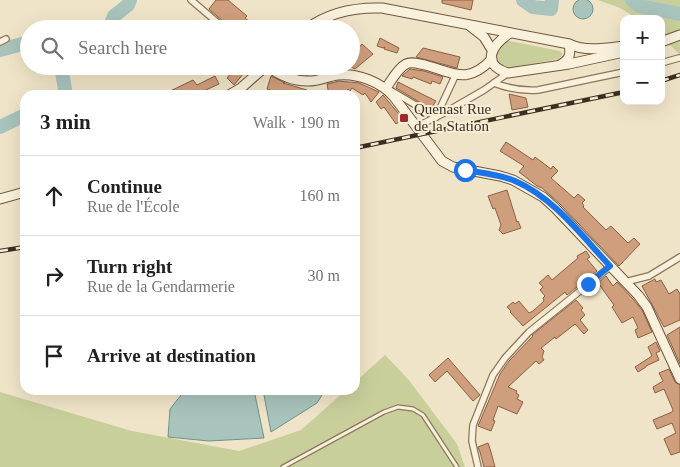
<!DOCTYPE html>
<meta charset="utf-8">
<style>
:root{--surface:#fff;--page:#f2f2f2;--text:#202124;--muted:#757577;--line:#e0e0e0}
body{margin:0;font-family:Georgia,serif;background:var(--page);color:var(--text)}
.controls{position:absolute;right:15px;top:15px;display:grid;overflow:hidden;border-radius:10px;box-shadow:0 5px 20px #0002}
.controls button{width:45px;height:45px;display:grid;place-items:center;padding:0;border:0;border-bottom:1px solid var(--line);background:var(--surface);color:var(--text);font:25px sans-serif}
.stop{position:absolute;width:15px;height:15px;margin:-11px;border:4px solid #1a73e8;border-radius:50%;background:#fff}
.stop.end{background:#1a73e8;border-color:#fff;box-shadow:0 1px 5px #0008}
.list{margin:0;padding:0;list-style:none}
h2{display:flex;justify-content:space-between;align-items:center;height:65px;margin:0;padding:0 20px;font-size:21px}
h2 small{font-size:16px;font-weight:400;color:var(--muted)}
.list li{display:grid;grid-template-columns:32px 1fr auto;gap:15px;align-items:center;box-sizing:border-box;height:80px;padding:0 20px;border-top:1px solid var(--line)}
.list b{display:block;font-size:19px;white-space:nowrap}
.list p{margin:0;font-size:16px;white-space:nowrap;color:var(--muted)}
.list em{font-size:16px;font-style:normal;color:var(--muted)}
.icon{flex:none;width:28px;height:28px;fill:none;stroke:currentColor;stroke-width:2;stroke-linecap:round;stroke-linejoin:round}
.map{position:relative;flex:none;width:680px;height:467px;overflow:hidden}
.search{position:absolute;background:var(--surface);box-shadow:0 5px 20px #0002;left:20px;top:20px;width:340px;height:55px;display:flex;align-items:center;gap:12px;box-sizing:border-box;padding:0 18px;border-radius:28px;color:var(--muted);font-size:19px}
.panel{position:absolute;background:var(--surface);box-shadow:0 5px 20px #0002;left:20px;top:90px;width:340px;height:305px;border-radius:15px}
.map>svg:first-child{display:block}
.green{fill:#c9cf9b}
.water{fill:#a9c4bc;stroke:#6f938a}
.lines{fill:none;stroke-linecap:round;stroke-linejoin:round}
.river{stroke:#a9c4bc;stroke-width:14}
.building{fill:#cf9f7d;stroke:#8d5f41}
.lane-casing{stroke:#8d765c;stroke-width:5.5}
.street-casing{stroke:#8d765c;stroke-width:8}
.secondary-casing{stroke:#6f573f;stroke-width:11}
.lane{stroke:#faf1dc;stroke-width:3}
.street{stroke:#faf1dc;stroke-width:5.5}
.secondary{stroke:#faf1dc;stroke-width:9}
.rail-casing{stroke:#3d2e20;stroke-width:4.5}
.rail{stroke:#f7eed8;stroke-width:2.5;stroke-dasharray:8;stroke-linecap:butt}
.route{stroke:#1a73e8;stroke-width:6}
.poi-dot{fill:#9e2a2b;stroke:#f7eed8;stroke-width:2}
.labels{text-anchor:middle;dominant-baseline:central;stroke-width:4;stroke-linejoin:round;paint-order:stroke}
.poi-label{font-size:15px;fill:#3d2e20;stroke:#f7eed8;text-anchor:start}
</style>
<div class="map">
<svg width="680" height="467" viewBox="0 0 680 467">
<rect width="100%" height="100%" fill="#f0e4c8"/>
<g class="green">
<path d="M598,0H680V55L661,36V19H638L620,8Z"/>
<path d="M510,41L560,51L563,54L558,59L511,68L503,67L498,63L496,49L501,43Z"/>
<path d="M385,355L408,379L457,444L465,467H0V392L132,431L239,451L301,430L346,390H355V382Z"/>
</g>
<g class="water">
<circle cx="583" cy="9" r="10"/>
<path d="M185,390H254L264,438L209,441L168,437L170,409Z"/>
<path d="M263,390H325L317,403L271,432Z"/>
</g>
<g class="lines">
<g class="river">
<path d="M523,0L533,7L551,9L552,0"/>
<path d="M632,0L639,6L680,14"/>
<path d="M109,29L114,16L128,5L130,0"/>
<path d="M0,50L22,44L29,45"/>
<path d="M61,66L66,95"/>
<path d="M0,127L25,115"/>
</g>
</g>
<g class="building">
<path d="M216,0H228L247,16L245,18L259,29H232L209,9Z"/>
<path d="M442,0H473L471,10L442,3Z"/>
<path d="M380,38L399,48L397,53L384,49L385,47L383,48L377,46Z"/>
<path d="M362,44L373,54L355,69L351,67V47L355,45L358,49Z"/>
<path d="M423,48L460,57L457,68L416,57Z"/>
<path d="M237,66H250L234,85L227,78Z"/>
<path d="M279,66H336L340,69L307,75L293,72Z"/>
<path d="M410,69L424,71L443,77L440,84L432,81L431,84L413,77L412,79L402,76Z"/>
<path d="M215,76L219,84L195,95H162L193,80L197,85Z"/>
<path d="M271,76L285,83H283L307,90L304,95H274L275,92L267,89Z"/>
<path d="M339,81L359,83L379,92L371,102L365,93L363,95L352,88L350,91L348,89L346,92L329,95L327,84Z"/>
<path d="M398,82L436,101L431,109L396,88Z"/>
<path d="M509,94L526,98L528,107L512,110Z"/>
<path d="M383,95L403,119L396,124L384,107L381,109L376,102Z"/>
<path d="M506,142L533,160L535,157L551,169L553,166L558,171L551,178L574,198L578,194L585,200L582,203L584,206L583,207L606,230L611,226L628,243L634,238L640,244L619,266L559,203L542,188L537,186L519,172L524,166L500,151Z"/>
<path d="M507,190L517,222L518,221L521,228L503,234L499,230L501,225L495,208L493,209L488,196Z"/>
<path d="M586,251L590,257L587,259L597,271L567,295L565,292L523,326L510,312L511,311L507,307L513,302L515,304L519,301L529,313L533,311L544,301L543,298L545,296L540,290L543,287L539,283L548,275L552,280L578,258L577,256Z"/>
<path d="M606,276L613,286L617,282L633,299L642,310L652,332L638,338L635,330L638,328L633,317L622,323L612,307L614,305L598,283Z"/>
<path d="M655,279L656,282L661,280L669,294L677,289L680,294V320L664,327L642,286Z"/>
<path d="M576,300L583,308L581,310L585,315L580,320L588,330L584,334L575,324L556,339L555,337L541,348L544,351L542,357L544,360L539,364L536,361L508,387L517,391L516,393L519,395L517,399L523,402L517,414L498,406L493,420L495,421L491,431L478,426L500,374L509,361L533,336L532,335Z"/>
<path d="M680,327V364L667,335Z"/>
<path d="M656,342L660,351L656,353L659,360L646,366V367L638,372L635,367L652,356L648,347Z"/>
<path d="M448,358L480,395L473,401L447,371L435,382L429,375Z"/>
<path d="M669,369L675,382L680,385V452L671,455L664,439L676,433L672,423L657,429L653,420L672,412L673,410L664,389L655,393L653,387L663,381L659,373Z"/>
<path d="M488,443L491,452L495,467H484L480,452L478,447Z"/>
</g>
<g class="lines">
<g class="lane-casing">
<path id="lane" d="M283,467L384,412L398,407L413,409L423,415L457,467"/>
</g>
<g class="street-casing">
<g id="street">
<path d="M191,0L225,29"/>
<path d="M0,42L6,39"/>
<path d="M661,63L679,58"/>
<path d="M494,83C509,89 522,91 538,90L624,72"/>
<path d="M390,90L436,117"/>
<path d="M436,117L456,74"/>
<path d="M416,127L446,112L484,90L508,73"/>
<path d="M625,282L649,276L680,257"/>
<path d="M478,467L472,441L473,425L493,375L505,358L529,332L611,266"/>
</g>
</g>
<g class="secondary-casing">
<g id="secondary">
<path d="M470,26L484,37L492,50"/>
<path d="M306,29C329,12 354,7 382,8L569,44C585,52 607,48 624,46"/>
<path d="M510,33C493,44 479,64 508,73L569,64L624,52"/>
<path d="M661,42L680,35"/>
<path d="M560,65C570,59 571,55 569,44"/>
<path d="M267,66C278,74 293,81 307,81C317,82 328,76 338,75C358,73 381,82 394,97L442,161L453,167L500,176L513,180L543,197L555,208L638,295L647,307L680,379"/>
<path d="M386,88C391,81 398,68 406,64C411,61 419,64 425,65C455,73 467,85 492,59"/>
<path d="M229,95L241,88L266,66"/>
<path d="M0,199L25,192"/>
</g>
</g>
<use href="#lane" class="lane"/>
<use href="#street" class="street"/>
<use href="#secondary" class="secondary"/>
<g class="rail-casing">
<g id="rail">
<path d="M661,81L680,75"/>
<path d="M355,148L624,92"/>
<path d="M0,251L25,247"/>
</g>
</g>
<use href="#rail" class="rail"/>
</g>
<g class="lines">
<path class="route" d="M465,170C482,173 499,174 515,181C553,197 582,236 610,266L588,284"/>
</g>
<rect class="poi-dot" x="399" y="113" width="10" height="10" rx="2.5"/>
<g class="labels">
<g class="poi-label">
<text x="414" y="109">Quenast Rue<tspan x="414" dy="17">de la Station</tspan></text>
</g>
</g>
</svg>
<div class="controls">
<button>+</button>
<button>−</button>
</div>
<div class="stop" style="left:465px;top:170px"></div>
<div class="stop end" style="left:588px;top:284px"></div>
<div class="search"><svg class="icon" aria-label="search" viewBox="0 0 24 24"><circle cx="10" cy="10" r="6"/><path d="M15 15l6 6"/></svg>Search here</div>
<section class="panel">
<h2>3 min<small>Walk · 190 m</small></h2>
<ul class="list">
<li><svg class="icon" aria-label="ahead" viewBox="0 0 24 24"><path d="M12 20V5M6 11l6-6 6 6"/></svg><div><b>Continue</b><p>Rue de l'École</p></div><em>160 m</em></li>
<li><svg class="icon" aria-label="right" viewBox="0 0 24 24"><path d="M7 20v-9h11M14 6l5 5-5 5"/></svg><div><b>Turn right</b><p>Rue de la Gendarmerie</p></div><em>30 m</em></li>
<li><svg class="icon" aria-label="arrive" viewBox="0 0 24 24"><path d="M6 21V4h12l-3 4 3 4H6"/></svg><div><b>Arrive at destination</b></div></li>
</ul>
</section>
</div>
